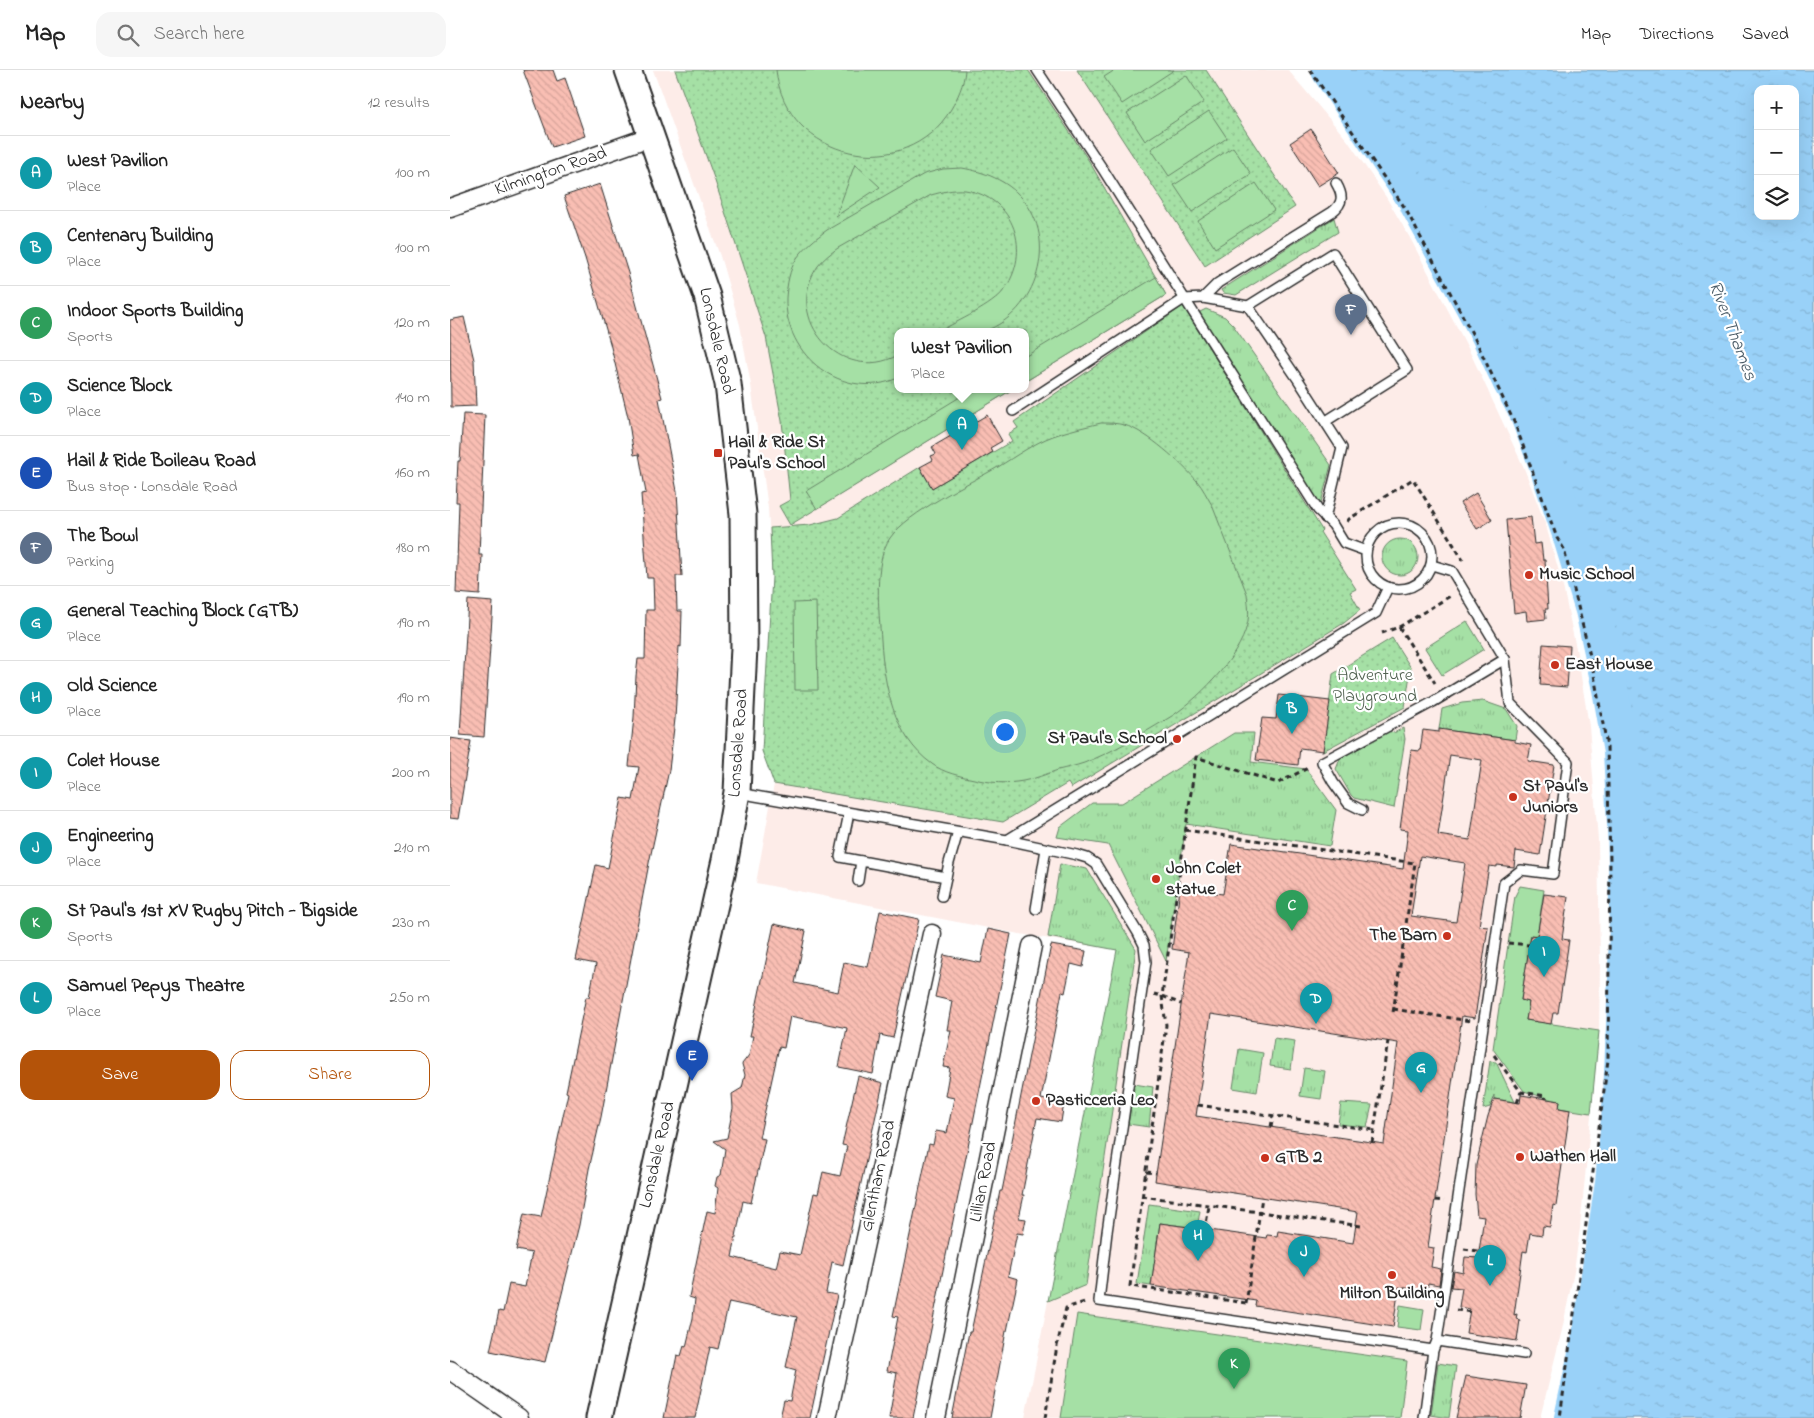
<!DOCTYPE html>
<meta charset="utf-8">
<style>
:root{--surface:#fff;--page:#f6f6f6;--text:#222;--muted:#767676;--line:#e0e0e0;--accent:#b45309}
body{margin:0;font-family:"Indie Flower",sans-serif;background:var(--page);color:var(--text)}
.controls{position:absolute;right:15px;top:15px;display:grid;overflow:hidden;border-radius:10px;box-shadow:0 5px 20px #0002}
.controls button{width:45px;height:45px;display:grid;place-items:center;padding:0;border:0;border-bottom:1px solid var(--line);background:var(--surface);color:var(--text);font:25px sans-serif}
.you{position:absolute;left:554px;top:661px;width:18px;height:18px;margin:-12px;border:4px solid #fff;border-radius:50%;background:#1a73e8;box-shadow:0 0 0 8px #1a73e833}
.badge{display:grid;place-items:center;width:32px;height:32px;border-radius:50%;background:var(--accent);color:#fff;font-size:16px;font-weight:700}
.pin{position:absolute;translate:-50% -41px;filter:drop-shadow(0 1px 2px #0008)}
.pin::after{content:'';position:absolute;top:26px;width:18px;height:15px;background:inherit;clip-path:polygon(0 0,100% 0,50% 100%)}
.popup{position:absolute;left:444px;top:258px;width:135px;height:65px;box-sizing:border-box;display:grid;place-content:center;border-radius:10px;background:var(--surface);filter:drop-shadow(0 1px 4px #0005);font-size:16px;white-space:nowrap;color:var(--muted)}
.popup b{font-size:19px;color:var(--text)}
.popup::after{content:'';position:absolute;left:50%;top:100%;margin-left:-10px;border:10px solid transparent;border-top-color:var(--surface)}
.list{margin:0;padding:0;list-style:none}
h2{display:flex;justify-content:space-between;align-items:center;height:65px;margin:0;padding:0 20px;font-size:21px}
h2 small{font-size:16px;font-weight:400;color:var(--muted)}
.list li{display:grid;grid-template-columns:32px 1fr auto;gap:15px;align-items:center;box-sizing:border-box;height:75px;padding:0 20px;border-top:1px solid var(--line)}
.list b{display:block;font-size:19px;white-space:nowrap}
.list p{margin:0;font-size:16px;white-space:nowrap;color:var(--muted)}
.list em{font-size:16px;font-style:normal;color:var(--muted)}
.actions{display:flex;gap:10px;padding:15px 20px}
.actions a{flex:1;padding:11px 0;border:1px solid var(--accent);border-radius:15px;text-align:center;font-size:18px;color:var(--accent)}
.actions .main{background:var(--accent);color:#fff}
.icon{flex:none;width:28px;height:28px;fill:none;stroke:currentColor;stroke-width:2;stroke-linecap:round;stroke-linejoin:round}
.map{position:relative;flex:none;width:1364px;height:1348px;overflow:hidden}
header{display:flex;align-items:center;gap:30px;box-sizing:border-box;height:70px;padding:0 25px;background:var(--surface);border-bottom:1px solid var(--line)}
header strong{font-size:24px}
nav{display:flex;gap:28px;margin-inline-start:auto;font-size:18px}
.search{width:350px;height:45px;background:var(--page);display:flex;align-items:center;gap:12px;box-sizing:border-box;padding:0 18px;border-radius:15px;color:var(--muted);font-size:19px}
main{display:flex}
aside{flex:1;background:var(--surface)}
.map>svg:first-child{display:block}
.built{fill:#fdece8;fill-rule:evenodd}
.grass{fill:url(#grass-tufts);stroke:#688668}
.park{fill:url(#park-dots);stroke:#688668}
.garden{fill:#a5e0a5;stroke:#688668}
.water{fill:url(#water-ripples);stroke:#6d8fa6;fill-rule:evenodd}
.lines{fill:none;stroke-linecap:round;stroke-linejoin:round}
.river{stroke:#99d1f8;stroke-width:36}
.building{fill:url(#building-back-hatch);stroke:#2b2b2b;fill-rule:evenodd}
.service-casing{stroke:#2b2b2b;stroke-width:12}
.minor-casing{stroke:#2b2b2b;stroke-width:21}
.secondary-casing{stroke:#2b2b2b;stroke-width:29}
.path{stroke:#2b2b2b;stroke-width:3;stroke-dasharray:5 4;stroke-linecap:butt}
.service{stroke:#fff;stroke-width:9}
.minor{stroke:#fff;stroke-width:18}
.secondary{stroke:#fff;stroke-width:25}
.poi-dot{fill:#c8321e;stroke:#fff;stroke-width:2}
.labels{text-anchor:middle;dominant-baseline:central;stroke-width:4.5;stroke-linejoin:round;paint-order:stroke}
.street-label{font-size:18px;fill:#2b2b2b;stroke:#fff}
.poi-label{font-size:18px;font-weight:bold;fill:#2b2b2b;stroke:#fff;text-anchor:start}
.park-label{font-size:18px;fill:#506150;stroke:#fff}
.water-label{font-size:19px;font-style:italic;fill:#4c5d68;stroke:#fff}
</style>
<header>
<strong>Map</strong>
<div class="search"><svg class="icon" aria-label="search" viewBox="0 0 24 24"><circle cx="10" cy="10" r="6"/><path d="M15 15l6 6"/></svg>Search here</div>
<nav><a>Map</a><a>Directions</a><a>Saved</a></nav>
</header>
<main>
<aside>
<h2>Nearby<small>12 results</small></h2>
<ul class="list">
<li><span class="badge" style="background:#0f9aa8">A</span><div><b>West Pavilion</b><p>Place</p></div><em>100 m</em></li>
<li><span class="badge" style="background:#0f9aa8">B</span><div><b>Centenary Building</b><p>Place</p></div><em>100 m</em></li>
<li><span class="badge" style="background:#2e9e5b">C</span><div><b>Indoor Sports Building</b><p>Sports</p></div><em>120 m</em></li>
<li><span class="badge" style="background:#0f9aa8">D</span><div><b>Science Block</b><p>Place</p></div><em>140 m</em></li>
<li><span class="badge" style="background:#1a4fb4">E</span><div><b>Hail &amp; Ride Boileau Road</b><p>Bus stop · Lonsdale Road</p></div><em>160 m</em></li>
<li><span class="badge" style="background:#5c6f8a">F</span><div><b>The Bowl</b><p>Parking</p></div><em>180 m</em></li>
<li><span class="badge" style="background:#0f9aa8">G</span><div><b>General Teaching Block (GTB)</b><p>Place</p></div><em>190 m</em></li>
<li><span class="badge" style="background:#0f9aa8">H</span><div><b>Old Science</b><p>Place</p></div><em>190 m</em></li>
<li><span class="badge" style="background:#0f9aa8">I</span><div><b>Colet House</b><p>Place</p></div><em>200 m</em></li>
<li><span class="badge" style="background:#0f9aa8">J</span><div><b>Engineering</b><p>Place</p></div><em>210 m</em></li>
<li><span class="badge" style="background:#2e9e5b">K</span><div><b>St Paul's 1st XV Rugby Pitch - Bigside</b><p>Sports</p></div><em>230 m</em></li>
<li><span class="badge" style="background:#0f9aa8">L</span><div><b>Samuel Pepys Theatre</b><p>Place</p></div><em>250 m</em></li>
</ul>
<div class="actions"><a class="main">Save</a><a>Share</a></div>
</aside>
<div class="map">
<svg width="1364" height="1348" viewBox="0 0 1364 1348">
<defs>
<pattern id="grass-tufts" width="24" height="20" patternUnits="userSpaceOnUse" patternTransform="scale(1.25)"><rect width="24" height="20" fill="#a5e0a5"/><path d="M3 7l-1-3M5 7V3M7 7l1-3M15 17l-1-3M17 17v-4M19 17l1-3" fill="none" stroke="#8ec08e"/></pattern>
<pattern id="park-dots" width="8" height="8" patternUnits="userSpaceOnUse" patternTransform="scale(1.25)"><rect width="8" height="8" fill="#a5e0a5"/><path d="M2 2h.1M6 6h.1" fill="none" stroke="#8ec08e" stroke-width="1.8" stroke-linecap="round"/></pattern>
<pattern id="water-ripples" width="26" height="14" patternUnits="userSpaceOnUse" patternTransform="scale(1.25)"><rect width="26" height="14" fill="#99d1f8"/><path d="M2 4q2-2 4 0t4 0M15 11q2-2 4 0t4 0" fill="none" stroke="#84b4d5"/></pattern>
<pattern id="building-back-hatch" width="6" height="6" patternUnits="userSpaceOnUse" patternTransform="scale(1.25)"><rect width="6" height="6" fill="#f9beb3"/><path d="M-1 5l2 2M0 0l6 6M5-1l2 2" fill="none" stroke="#d6a39a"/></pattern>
</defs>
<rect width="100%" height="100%" fill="#fff"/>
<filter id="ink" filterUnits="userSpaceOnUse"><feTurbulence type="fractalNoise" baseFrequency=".02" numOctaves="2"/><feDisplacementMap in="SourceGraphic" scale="10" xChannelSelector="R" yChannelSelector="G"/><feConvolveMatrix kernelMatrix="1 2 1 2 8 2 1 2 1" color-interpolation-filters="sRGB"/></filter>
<g filter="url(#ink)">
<path class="built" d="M203,0H838L898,71L936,127L960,168L1018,278L1074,398L1096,456L1112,512L1128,588L1139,656L1148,770L1150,891L1149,965L1130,1158L1124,1202L1112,1260L1090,1348H575L667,880L564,863L306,813L324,714L312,681L322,507L318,438L301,315L290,255L270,186ZM448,261H576V319H448Z"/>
<g class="grass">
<path d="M884,148L888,162L786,225L773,223L771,220Z"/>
<path d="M756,239L775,247L783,255L881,395L870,436L748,243Z"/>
<circle cx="950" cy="487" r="18"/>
<path d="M1017,551L1034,579L992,605L975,578Z"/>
<path d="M1033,631L1056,639L1067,656L1065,670L989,659L992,639L1012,633Z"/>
<path d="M953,658L955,669L944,738L904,728L901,725L886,699L890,689L938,661L944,663Z"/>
<path d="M784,663H804L801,692L856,699L886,740L880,776L736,754L716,891L658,775L607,767L610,757L642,733H672Z"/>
<path d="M610,794L637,799L686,879L636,1215L598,1231L667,880L598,867Z"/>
<path d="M824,968L845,971L841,999L820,996Z"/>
<path d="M789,979L813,983L807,1022L783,1018Z"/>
<path d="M1040,991L1046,992L1065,1032L1044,1029V1025L1040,1037L1033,1039Z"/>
<path d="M854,998L875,1001L871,1029L850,1026Z"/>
<path d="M684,1014L703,1017L699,1057L678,1054Z"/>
<path d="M891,1033L922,1035L917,1057L888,1054Z"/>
<path d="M699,1134L750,1141L747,1158L710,1153L701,1216L687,1214Z"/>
<path d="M988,1293L1006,1296L999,1348L981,1345Z"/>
</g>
<g class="park">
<path d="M225,0H578L639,91L716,225L576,311V261H448V319H563L340,455L329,436L340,430L332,351L316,267L264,108Z"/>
<path d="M627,0H756L845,137L755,196Z"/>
<path d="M733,236L872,460L870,462L906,519L900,522L910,540L894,553L621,718L618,713L553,752L324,714L312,681L322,507L320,458L360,455L388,448L470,397L482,418L562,371L558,364L568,358L564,352Z"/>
<path d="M942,568L961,598L955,637L873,681L883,604Z"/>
</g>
<g class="garden">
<path d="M326,0H515C514,14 508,27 501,39C456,116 335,90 326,0Z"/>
<path d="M665,0H724L672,34L654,7Z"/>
<path d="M736,5L754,32L695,71L677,43Z"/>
<path d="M759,41L777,68L719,106L701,79Z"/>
<path d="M783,77L801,104L742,142L724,115Z"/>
<path d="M405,94L430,117L386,146Z"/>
<path d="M512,98C535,102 556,110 572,128C609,171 587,242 535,261C527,264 500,261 490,261C507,251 543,236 554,220C582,182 565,127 515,120C503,119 492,122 481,125L388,178C381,183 373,189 368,196C331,248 392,316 448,285V308C393,332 334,286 336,228C337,215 339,200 347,188C355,177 366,168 377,160L474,104L493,99Z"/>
<path d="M806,113L824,140L765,178L748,151Z"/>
<path d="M706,207L716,225L576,311V286Z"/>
<path d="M523,319H563L367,439L356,421Z"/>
<path d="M651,353C659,353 667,353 674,355C697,361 732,394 747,411C753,418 757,427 762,435L797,524C798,534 800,545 797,555C790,587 745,633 717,649C690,665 663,682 634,693C625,696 616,698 608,700C596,704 585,709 573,711C557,714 540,713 524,709C510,706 494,703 482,694C443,666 434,615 431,570C429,542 423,492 440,468C458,442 520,413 548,397C566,386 584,373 603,366C619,360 635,357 651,353Z"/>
<path d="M366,532L368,620H345L344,533Z"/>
<path d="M1070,816L1094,820L1087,866H1081L1071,930L1079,932L1076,950L1149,961L1141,1043L1109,1038L1110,1031L1099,1029L1074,1021L1043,979L1065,826Z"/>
<path d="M950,1235L974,1239L971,1260L947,1257Z"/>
<path d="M627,1244L957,1291L950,1348H611Z"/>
</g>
<path class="water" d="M879,0H1364V1348H1122L1139,1270L1163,1113L1171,1027L1176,908L1175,754L1171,682L1160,619L1143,540L1119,461L1094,387L1076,340L1060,311L1038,263L967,133ZM1308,19H1345V146H1308Z"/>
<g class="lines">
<g class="river">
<path d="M879,0L961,123"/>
<path d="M1017,138L967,133L1038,263L1060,311L1076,340L1094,387L1119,461L1143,540L1160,619L1171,682L1175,754L1177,833L1176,908L1171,1027L1163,1113L1139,1270L1122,1348"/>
</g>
</g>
<g class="building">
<path d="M73,0H103L107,11L115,8L135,66L102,77Z"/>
<path d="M861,59L889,103L868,116L840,73Z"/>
<path d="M150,114L178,203L212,328L209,329L227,421L232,506H226L227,541H232L231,577L229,576L225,649L219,700L199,793L151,1047L139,1099L129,1155L95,1292L40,1281L49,1241L53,1242L59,1214L75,1217L82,1183L66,1180L74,1144L91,1147L118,1023L116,1022L136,927H139L146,894L126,890L146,795L158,798L172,728L183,730L189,697L179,696L184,647L186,606L188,589H195L196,540H204L203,508H197L191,424L196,423L189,384L184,385L178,347L160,273L135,188L114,126Z"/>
<path d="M14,247L24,290L26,336L1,337L0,250Z"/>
<path d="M13,344L35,345L29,485H32L30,525L6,523L9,432H6L8,391H10Z"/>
<path d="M537,345L552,371L540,378L543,382L482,418L470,397L483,390L481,386L486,384L482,377Z"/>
<path d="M1026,423L1042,450L1027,459L1010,433Z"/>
<path d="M1081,447L1084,474L1091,473L1093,490H1095L1098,539H1095L1096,549L1077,551L1076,541L1064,543L1056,450Z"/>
<path d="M18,530L43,532L34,667L10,665Z"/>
<path d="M1093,574L1120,576L1117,617L1090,615Z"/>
<path d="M829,625L880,631L873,681L850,678L848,695L806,690L812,648L826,649Z"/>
<path d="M989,659L1065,670V672L1081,675L1078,691L1104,695L1090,785L1066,781L1064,797L1047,795V797L1039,796L1029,856L1038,857L1025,948L1012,946L978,1177L984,1178L981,1197L991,1199L989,1215L978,1213L977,1221L949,1217L943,1257L805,1236L806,1231L701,1216L710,1153L816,1168L817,1165L827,1166L828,1161L903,1173L908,1142L705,1111L739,882L722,879L730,819L773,824L781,774L953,799L958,760L950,759L961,680L970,681L973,660L989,662ZM1000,685L1032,690L1020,770L988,765ZM970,786L1015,793L1006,852L961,846ZM761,944L948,973L934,1074L746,1046Z"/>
<path d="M0,668L21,671L8,749L0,748Z"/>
<path d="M1094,824L1118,827L1112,869L1119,870L1108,943H1103L1101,954L1076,950L1079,932L1071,930L1081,865L1087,866Z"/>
<path d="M430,841L469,849L443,968L430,965L423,1004L389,997L397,958L340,946L334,978L329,977L309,1068L315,1069L301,1133L293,1131L282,1187L326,1198L330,1181L350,1185L364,1123L368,1124L373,1102L390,1106L397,1076L392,1075L408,1006L433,1013L393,1195L382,1192L376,1223L387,1225L360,1348H330L334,1330L340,1331L346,1300L336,1297L347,1247L279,1232L268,1279L260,1277L245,1348H214L227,1285L231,1286L234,1276L236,1277L243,1248L245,1229L239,1227L257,1141L265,1143L268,1118L265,1116L267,1107L271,1105L275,1079L264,1071L277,1068L283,1038L282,1024L292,1018L295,1005L292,994L299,985L303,966H300L324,854L356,861L345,913L388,922L394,892L418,897Z"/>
<path d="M538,859L561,864L517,1082L463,1348H439L447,1303L437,1301L448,1247L443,1246L479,1074L483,1075L486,1061L497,1063L504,1028L495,1026L500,998L493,997L501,960H497L502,931L485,927L494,885L531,893Z"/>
<path d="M601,875L636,881L633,897L621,894L615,923L612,922L591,1029L614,1033L611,1052L587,1048L572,1125H574L569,1148L576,1149L573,1164L567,1163L558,1206L568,1209L557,1261H556L540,1348H502L519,1262H521L525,1243L550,1121H552Z"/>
<path d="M1071,1025L1110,1031L1109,1038L1120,1040L1106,1136L1103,1135L1100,1157L1093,1156L1092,1165L1080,1163L1077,1182L1073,1181L1064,1245L1067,1244L1066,1249L1070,1250L1067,1271L1016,1263L1020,1239L1009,1237L1012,1218L1001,1217L1004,1201L1013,1203L1015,1187L1028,1188L1034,1147L1027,1146L1025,1124L1026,1095L1038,1046L1044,1029L1070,1033Z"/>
<path d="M1016,1306L1076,1315L1070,1348H1006Z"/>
</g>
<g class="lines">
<g class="service-casing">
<g id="service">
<path d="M587,0L654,101L868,440L883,455L894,473L916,481"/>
<path d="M753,228L798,236L849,311L892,378L875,448"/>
<path d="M798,236L883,183L957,300L876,351"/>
<path d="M563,341L734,229L753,228L768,213L882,142C894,133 893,125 886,113"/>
<circle cx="949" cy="486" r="33"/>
<path d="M982,495L1002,501L1055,589L1060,633L1118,692L1103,804L1071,800L1054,813L987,1271"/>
<path d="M288,723L557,770L627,785L637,788L646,794L688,863L694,875L696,892L657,1162L649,1231L983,1280"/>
<path d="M912,740L898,733L883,712L872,692L983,632L1055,589"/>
<path d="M399,743L390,787L496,807"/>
<path d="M557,770L926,543L938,517"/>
<path d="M408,811L411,791"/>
<path d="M492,826L499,793L508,762"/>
<path d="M586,839L596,779"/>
<path d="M974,1348L983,1280L987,1271L1074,1284"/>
</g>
</g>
<g class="minor-casing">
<g id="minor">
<path d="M0,138L202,66"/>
<path d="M0,1300L69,1348"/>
<path d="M377,1348L482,864"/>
<path d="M486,1348L582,876"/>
</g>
</g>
<g class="secondary-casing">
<path id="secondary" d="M149,1348L275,790L287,722L294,577L293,444L278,314L257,226L178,0"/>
</g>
<g class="path">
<path d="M860,0L955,138L1025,269L1065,354L1107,468L1114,479L1142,594L1157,676L1160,790L1158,990L1110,1348"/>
<path d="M897,452L899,449L963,409L1013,490"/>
<path d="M949,557L1002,525"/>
<path d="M932,563L949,557L985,613"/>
<path d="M735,760L965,793L943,943"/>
<path d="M1058,873L1079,875"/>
<path d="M704,924L712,926L731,934"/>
<path d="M943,939L1020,951"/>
<path d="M1044,985L1071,1022L1096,1026L1095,1029"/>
<path d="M1067,1033L1071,1022"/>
<path d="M748,1035L924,1060"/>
<path d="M821,1057L823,1046"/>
<path d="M922,1073L938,971"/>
<path d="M696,1102L706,1103"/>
<path d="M692,1126L911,1156"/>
<path d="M985,1130L994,1131"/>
<path d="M755,1160L759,1136"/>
<path d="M1014,1179L1043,1183"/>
<path d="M796,1233L680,1216L716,955L712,926L746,687L828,713L860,697"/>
<path d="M796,1234L812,1127"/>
<path d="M1006,1240L1022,1242"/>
<path d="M595,1348L607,1276L616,1238L635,1232"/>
</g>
<use href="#service" class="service"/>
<use href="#minor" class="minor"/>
<use href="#secondary" class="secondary"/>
</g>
</g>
<g class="poi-dot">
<rect x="263" y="378" width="10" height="10" rx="2.5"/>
<circle cx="1079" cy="505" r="5"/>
<circle cx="1105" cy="595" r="5"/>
<circle cx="727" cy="669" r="5"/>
<circle cx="1063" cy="727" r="5"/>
<circle cx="706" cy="809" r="5"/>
<circle cx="997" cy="866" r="5"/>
<circle cx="586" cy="1031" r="5"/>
<circle cx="1070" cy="1087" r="5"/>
<circle cx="815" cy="1088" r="5"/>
<circle cx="942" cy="1205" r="5"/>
</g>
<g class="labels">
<g class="street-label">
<text transform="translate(101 102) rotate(-19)">Kilmington Road</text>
<text transform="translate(266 271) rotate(77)">Lonsdale Road</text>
<text transform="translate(289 673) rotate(-86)">Lonsdale Road</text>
<text transform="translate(208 1085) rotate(-77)">Lonsdale Road</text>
<text transform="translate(429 1106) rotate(-78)">Glentham Road</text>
<text transform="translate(534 1112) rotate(-79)">Lillian Road</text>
</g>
<g class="poi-label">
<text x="278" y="373">Hail &amp; Ride St<tspan x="278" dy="21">Paul's School</tspan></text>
<text x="1089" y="505">Music School</text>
<text x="1115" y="595">East House</text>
<text x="717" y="669" text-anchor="end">St Paul's School</text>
<text x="1073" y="717">St Paul's<tspan x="1073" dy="21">Juniors</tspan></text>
<text x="716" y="799">John Colet<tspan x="716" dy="21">statue</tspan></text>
<text x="987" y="866" text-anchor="end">The Barn</text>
<text x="596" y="1031">Pasticceria Leo</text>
<text x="1080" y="1087">Wathen Hall</text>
<text x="825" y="1088">GTB 2</text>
<text x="942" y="1224" text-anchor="middle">Milton Building</text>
</g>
<g class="park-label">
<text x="925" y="606">Adventure<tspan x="925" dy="21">Playground</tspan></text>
</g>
<g class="water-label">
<text transform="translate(1282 261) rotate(69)">River Thames</text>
</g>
</g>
</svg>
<div class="controls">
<button>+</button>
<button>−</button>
<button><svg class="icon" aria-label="layers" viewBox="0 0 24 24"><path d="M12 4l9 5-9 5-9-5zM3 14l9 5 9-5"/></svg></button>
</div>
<div class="you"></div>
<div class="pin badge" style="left:512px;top:380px;background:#0f9aa8">A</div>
<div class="popup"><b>West Pavilion</b>Place</div>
<div class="pin badge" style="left:842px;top:664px;background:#0f9aa8">B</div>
<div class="pin badge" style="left:842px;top:861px;background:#2e9e5b">C</div>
<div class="pin badge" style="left:866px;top:954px;background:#0f9aa8">D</div>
<div class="pin badge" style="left:242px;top:1011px;background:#1a4fb4">E</div>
<div class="pin badge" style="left:901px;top:265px;background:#5c6f8a">F</div>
<div class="pin badge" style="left:971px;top:1023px;background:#0f9aa8">G</div>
<div class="pin badge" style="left:748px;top:1191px;background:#0f9aa8">H</div>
<div class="pin badge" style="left:1094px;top:907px;background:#0f9aa8">I</div>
<div class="pin badge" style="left:854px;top:1207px;background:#0f9aa8">J</div>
<div class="pin badge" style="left:784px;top:1319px;background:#2e9e5b">K</div>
<div class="pin badge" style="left:1040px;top:1216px;background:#0f9aa8">L</div>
</div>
</main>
